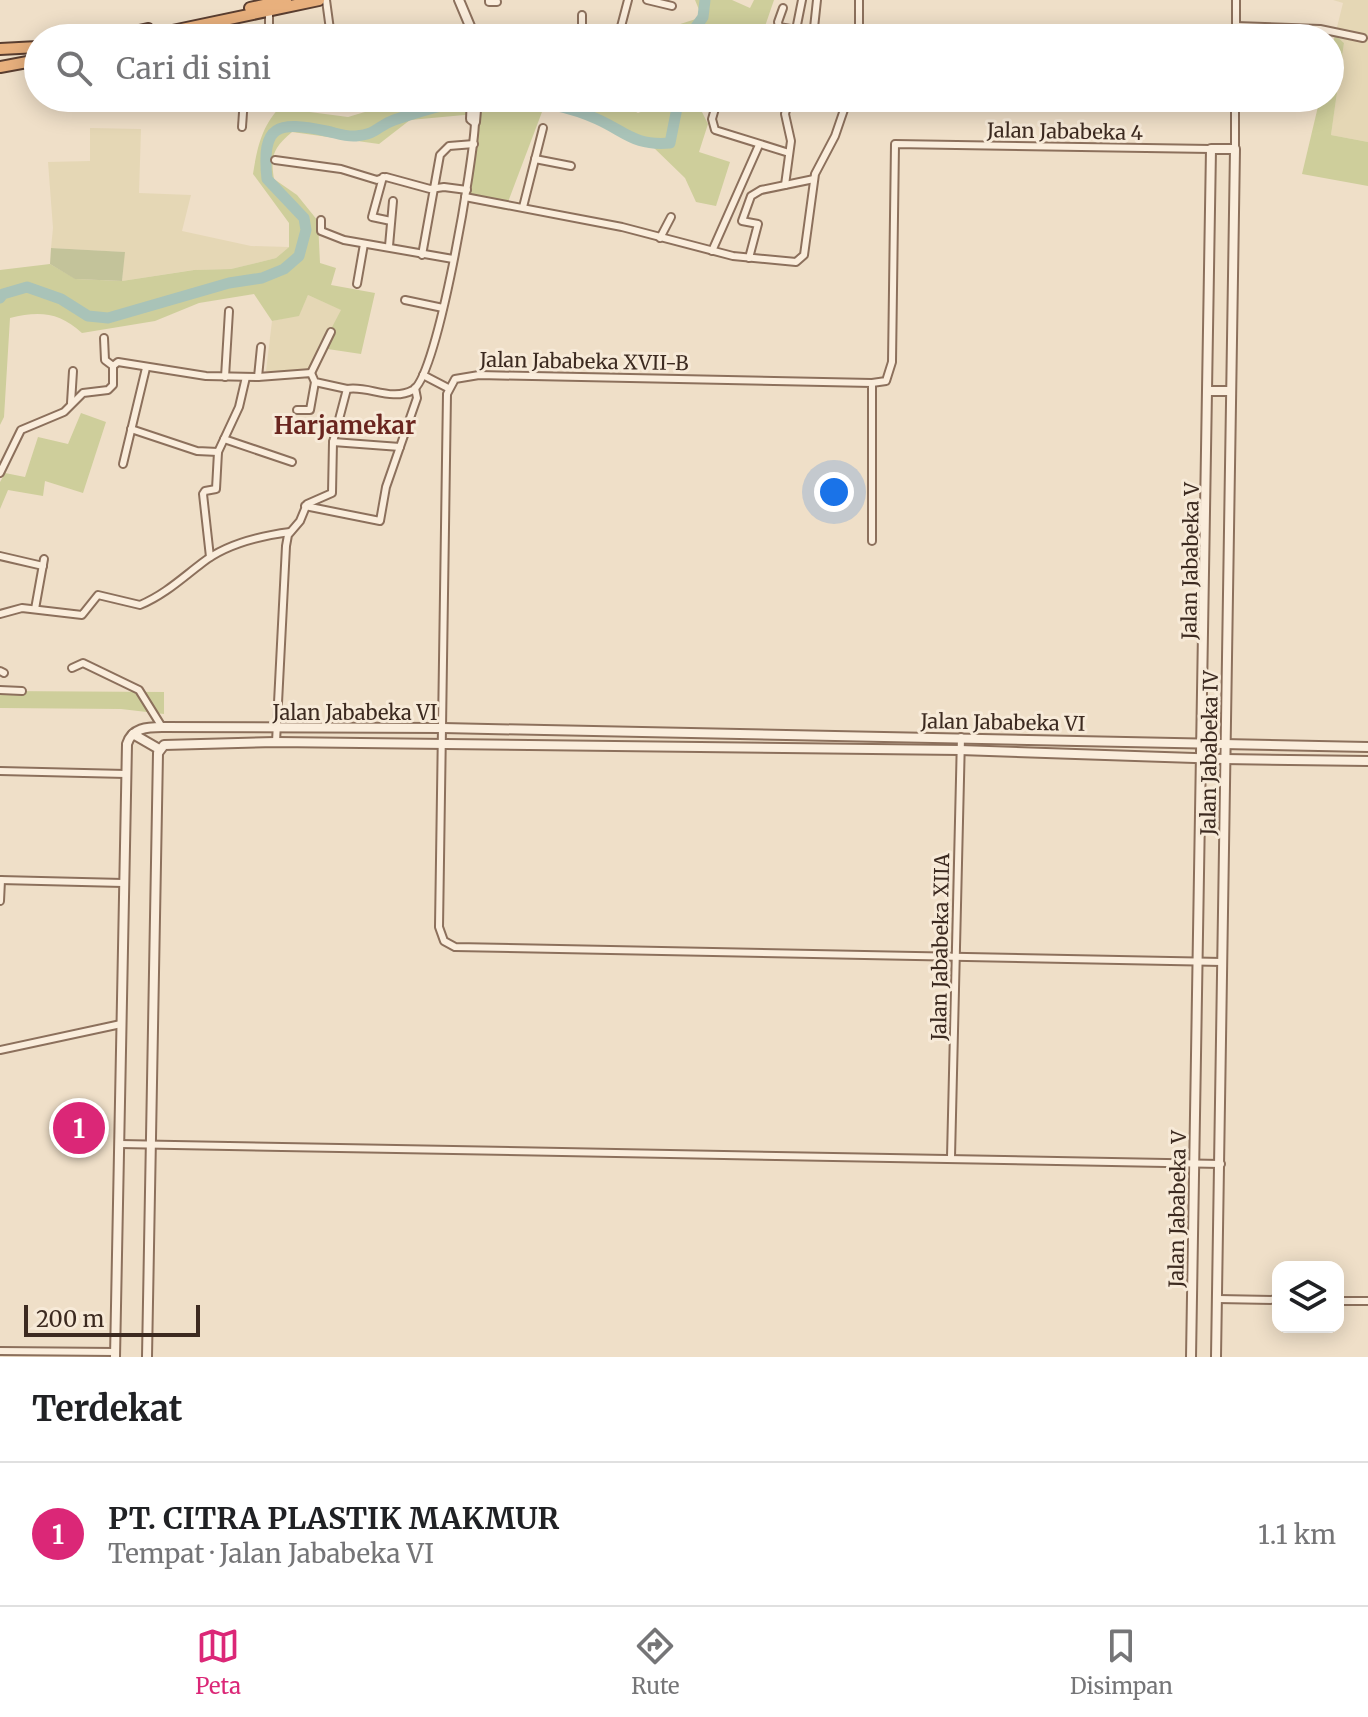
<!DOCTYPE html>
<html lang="id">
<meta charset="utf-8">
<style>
:root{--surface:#fff;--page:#f6f6f6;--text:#202124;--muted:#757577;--line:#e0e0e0;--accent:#db2777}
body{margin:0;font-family:Merriweather,serif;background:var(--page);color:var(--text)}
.controls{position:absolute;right:24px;bottom:24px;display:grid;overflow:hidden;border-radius:16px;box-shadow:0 4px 20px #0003}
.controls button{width:72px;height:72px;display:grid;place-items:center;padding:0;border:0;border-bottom:2px solid var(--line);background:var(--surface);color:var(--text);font:40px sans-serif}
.scale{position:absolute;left:24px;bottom:20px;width:176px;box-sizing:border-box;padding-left:8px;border:4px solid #3c2a20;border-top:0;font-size:22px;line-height:28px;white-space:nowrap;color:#3c2a20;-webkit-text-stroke:6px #f7ead8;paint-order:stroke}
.you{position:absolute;left:834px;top:492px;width:28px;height:28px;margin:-20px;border:6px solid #fff;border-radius:50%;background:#1a73e8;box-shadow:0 0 0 12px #1a73e833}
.badge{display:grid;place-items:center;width:52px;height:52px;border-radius:50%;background:var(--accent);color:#fff;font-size:26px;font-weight:700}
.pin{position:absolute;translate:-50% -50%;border:4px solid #fff;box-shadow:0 2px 8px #0006}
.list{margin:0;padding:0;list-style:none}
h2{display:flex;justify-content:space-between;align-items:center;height:104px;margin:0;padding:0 32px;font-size:34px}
h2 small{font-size:26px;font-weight:400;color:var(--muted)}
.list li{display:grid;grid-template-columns:52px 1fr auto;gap:24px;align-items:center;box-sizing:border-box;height:144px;padding:0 32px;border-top:2px solid var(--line)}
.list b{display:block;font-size:30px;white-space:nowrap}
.list p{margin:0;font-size:26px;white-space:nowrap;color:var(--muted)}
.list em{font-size:26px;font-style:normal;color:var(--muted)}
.icon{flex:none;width:44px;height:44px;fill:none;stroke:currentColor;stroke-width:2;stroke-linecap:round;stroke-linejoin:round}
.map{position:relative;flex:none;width:1368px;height:1357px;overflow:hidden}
.search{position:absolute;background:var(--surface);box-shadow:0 4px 20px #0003;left:24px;right:24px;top:24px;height:88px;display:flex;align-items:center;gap:20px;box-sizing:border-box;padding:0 28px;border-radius:44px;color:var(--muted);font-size:30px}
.sheet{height:248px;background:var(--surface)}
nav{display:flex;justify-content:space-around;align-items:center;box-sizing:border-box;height:112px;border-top:2px solid var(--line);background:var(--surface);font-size:22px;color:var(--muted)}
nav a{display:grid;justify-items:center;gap:4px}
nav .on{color:var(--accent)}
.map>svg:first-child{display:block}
.farmland{fill:#e5d7b5}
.green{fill:#cece9b}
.cemetery{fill:#c3c39a}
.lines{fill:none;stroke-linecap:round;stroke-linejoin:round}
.river{stroke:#a9c3b8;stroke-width:11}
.minor-casing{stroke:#8c705c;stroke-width:10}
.tertiary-casing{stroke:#8c705c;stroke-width:12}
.trunk-casing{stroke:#5a3e30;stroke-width:14}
.minor{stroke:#faeddc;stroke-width:6}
.tertiary{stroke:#faeddc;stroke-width:8}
.trunk{stroke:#e8b07d;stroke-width:10}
.labels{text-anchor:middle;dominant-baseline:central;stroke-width:6;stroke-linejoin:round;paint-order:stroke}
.street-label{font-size:20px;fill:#3c2a20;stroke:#f7ead8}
.quarter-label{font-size:24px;font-weight:bold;fill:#6a251f;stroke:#f7ead8}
</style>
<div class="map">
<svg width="1368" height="1357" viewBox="0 0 1368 1357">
<rect width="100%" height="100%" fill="#efdfc8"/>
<g class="farmland">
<path d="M1333,0H1368V142L1331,135L1344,43L1335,35L1343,3Z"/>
<path d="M90,128L141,129L139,193L191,195L182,231L251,246L289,247L276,258L231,269L193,270L122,281L124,252L51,248L53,228L48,162L90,161Z"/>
<path d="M308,295L342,310L308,372L266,371L272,321L299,315Z"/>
</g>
<g class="green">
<path d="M695,0H732L750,8L754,0H774L761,38L734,30L730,38H664L671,27L702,17Z"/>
<path d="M1335,35L1344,43L1331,135L1368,142V186L1302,174L1320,98H1330V56Z"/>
<path d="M412,98H609L638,113L648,109V98H695L708,124L699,152L730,162L716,206L696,202L685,178L651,145L626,136L596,118L545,104L505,210L468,202L475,151V114L410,120L379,144L292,132C274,148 270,154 274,179L297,195L318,221L320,263L336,268L331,285L375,293L361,354L321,348L341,310L308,295L299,316L272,321L254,294L199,303L155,321L82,333C59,312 39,311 10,318L4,417L0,425V270L50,264L76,279L122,281L194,270L231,269L276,258L289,247V223L253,174C257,149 261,128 279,108L348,117Z"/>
<path d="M81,413L106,422L83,493L45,481L43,496L8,490L0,509V482L5,473L25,477L38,437L68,444Z"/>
<path d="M0,691L164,692V714L121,709L0,708Z"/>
</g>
<path class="cemetery" d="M51,248L125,252L122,281L75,279L50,264Z"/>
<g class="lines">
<g class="river">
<path d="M688,38L703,17L705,0"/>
<path d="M0,298L3,294L27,287L61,299L88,316L108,318L229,283L262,278L284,269L299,256L306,230L304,218L267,179C261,124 278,121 326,131C336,133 346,137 356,136C378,134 377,126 394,120C427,109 466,97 501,99C532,100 568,106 597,119C626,132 634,146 670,143L677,108L674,98"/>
</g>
<g class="minor-casing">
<g id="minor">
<path d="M326,0L331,37"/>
<path d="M489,0V2H497"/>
<path d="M647,0L672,6"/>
<path d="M802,0L796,30L803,38"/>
<path d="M783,8L778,22L779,27L796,30"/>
<path d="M269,11V38"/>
<path d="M1236,26L1320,29L1363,38"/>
<path d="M814,28L817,0"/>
<path d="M435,38L471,27"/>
<path d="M497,38L512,35L525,38"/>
<path d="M582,38V15"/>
<path d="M618,38L628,0"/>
<path d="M859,38V0"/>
<path d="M1236,38V0"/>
<path d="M255,98L256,102"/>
<path d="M718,98L712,119L715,130L789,153"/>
<path d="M242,127L244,98"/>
<path d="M1235,149V98"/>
<path d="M535,159L571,166"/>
<path d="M275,160L341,169L377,180L386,177L430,189L444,187L467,190"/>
<path d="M383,177L372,217L391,221"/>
<path d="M785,185L791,141L785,114L789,98"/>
<path d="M465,197L622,227L733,256L796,262L804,255L815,174L835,136L848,98"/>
<path d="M523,207L543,128"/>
<path d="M321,220V231L344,240L453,259"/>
<path d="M660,238L671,217"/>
<path d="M389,246L393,201"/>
<path d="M712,251L759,145"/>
<path d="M422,255L440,155L449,146L474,144"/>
<path d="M749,258L758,224L742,221L751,196L761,190L814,179"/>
<path d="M357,284L364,244"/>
<path d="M405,300L443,308"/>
<path d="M104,338L105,360L113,366"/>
<path d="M311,373L331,332"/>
<path d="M423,375L448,388"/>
<path d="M225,377L229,311"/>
<path d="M258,377L261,347"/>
<path d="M872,383L886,381L892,362L895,144L1211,149"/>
<path d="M71,403L73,371"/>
<path d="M297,410H310L315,382"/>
<path d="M131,429L197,451L218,452"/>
<path d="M224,439L292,462"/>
<path d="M333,442L400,447"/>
<path d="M123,464L146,368"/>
<path d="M0,473L21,430L64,412L83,393L108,390L113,385V366L118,362L206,376L258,377L311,373L315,382L347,389"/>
<path d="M305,506L380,521L386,487L417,398L415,388"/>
<path d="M872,541V383L479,375L455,379L447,394L439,927L444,941L455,947L1222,962"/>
<path d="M0,556L43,566"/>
<path d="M210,557L203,494L205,491L216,489L218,452L239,407L246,377"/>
<path d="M35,609L44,559"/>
<path d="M0,614L22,608L82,615L98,595L140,605C164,595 181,579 202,563C226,544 259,536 290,532"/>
<path d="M72,668L83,663L139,690L162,727"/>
<path d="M0,671L4,673"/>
<path d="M0,690L22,691"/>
<path d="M276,742L286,546L288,535L300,521L307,504L332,493L333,442L347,389C368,385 391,402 413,390C438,375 474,158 475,122"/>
<path d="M0,771L126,774"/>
<path d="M0,880L123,883"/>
<path d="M0,901L1,880"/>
<path d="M0,1050L121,1024"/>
<path d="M120,1144L1221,1164"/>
<path d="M951,1157L961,737"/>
<path d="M1218,1299L1278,1300"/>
<path d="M1338,1301H1368"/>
<path d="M0,1351L115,1352"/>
</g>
</g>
<g class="tertiary-casing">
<g id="tertiary">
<path d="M459,0L475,38"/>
<path d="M472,98L471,119L475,122L477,98"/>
<path d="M1208,391H1231"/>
<path d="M133,734L159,749"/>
<path d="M115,1357L127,744C132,728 147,727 162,727L443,728L1368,747"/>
<path d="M147,1357L158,753L164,745L276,742L960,750L1224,759L1368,761"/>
<path d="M1191,1357L1211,149H1235L1216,1357"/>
</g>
</g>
<g class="trunk-casing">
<g id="trunk">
<path d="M250,8L286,0"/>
<path d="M107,38L148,29"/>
<path d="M139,38L319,0"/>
<path d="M0,49L38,47"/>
<path d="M0,67L38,60"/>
</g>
</g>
<use href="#minor" class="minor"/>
<use href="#tertiary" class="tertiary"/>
<use href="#trunk" class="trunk"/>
</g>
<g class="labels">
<g class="street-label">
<text transform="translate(1065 131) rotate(1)">Jalan Jababeka 4</text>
<text transform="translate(584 361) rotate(1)">Jalan Jababeka XVII-B</text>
<text transform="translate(1190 561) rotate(-89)">Jalan Jababeka V</text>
<text x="355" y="712">Jalan Jababeka VI</text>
<text transform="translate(1003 722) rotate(1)">Jalan Jababeka VI</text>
<text transform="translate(1209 753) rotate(-89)">Jalan Jababeka IV</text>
<text transform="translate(940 947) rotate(-89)">Jalan Jababeka XIIA</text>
<text transform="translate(1177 1209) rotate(-89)">Jalan Jababeka V</text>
</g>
<g class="quarter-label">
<text x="345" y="425">Harjamekar</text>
</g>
</g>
</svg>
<div class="controls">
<button><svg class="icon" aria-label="layers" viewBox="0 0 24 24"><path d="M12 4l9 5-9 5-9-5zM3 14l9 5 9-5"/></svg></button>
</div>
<div class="scale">200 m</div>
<div class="you"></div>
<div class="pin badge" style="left:79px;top:1128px">1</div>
<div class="search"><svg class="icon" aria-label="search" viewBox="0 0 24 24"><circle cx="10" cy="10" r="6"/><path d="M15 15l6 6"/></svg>Cari di sini</div>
</div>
<section class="sheet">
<h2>Terdekat<small></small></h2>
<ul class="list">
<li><span class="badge">1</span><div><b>PT. CITRA PLASTIK MAKMUR</b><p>Tempat · Jalan Jababeka VI</p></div><em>1.1 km</em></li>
</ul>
</section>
<nav>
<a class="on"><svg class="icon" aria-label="map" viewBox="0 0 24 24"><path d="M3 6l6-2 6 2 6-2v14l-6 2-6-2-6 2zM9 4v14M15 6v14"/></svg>Peta</a>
<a><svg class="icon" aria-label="directions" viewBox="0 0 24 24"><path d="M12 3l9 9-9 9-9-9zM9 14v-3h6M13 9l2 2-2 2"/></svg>Rute</a>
<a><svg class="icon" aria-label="saved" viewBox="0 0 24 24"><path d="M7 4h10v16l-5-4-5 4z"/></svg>Disimpan</a>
</nav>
